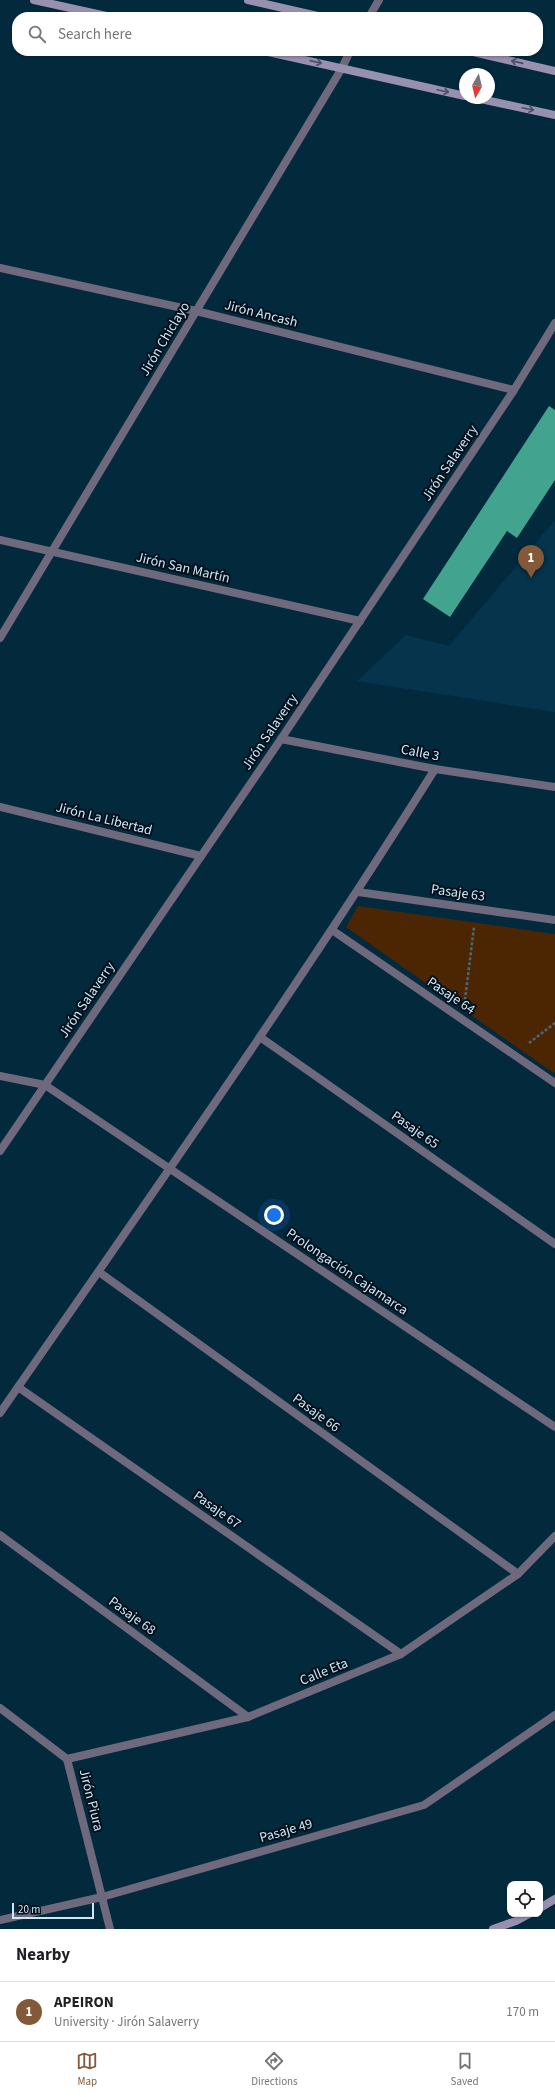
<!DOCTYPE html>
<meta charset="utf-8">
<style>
:root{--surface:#fff;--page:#f6f6f6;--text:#202124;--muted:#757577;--line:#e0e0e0;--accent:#835939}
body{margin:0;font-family:"Source Sans 3",sans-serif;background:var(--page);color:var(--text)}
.controls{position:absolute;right:12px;bottom:12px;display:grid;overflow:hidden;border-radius:8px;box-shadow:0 1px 3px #0004}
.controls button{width:36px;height:36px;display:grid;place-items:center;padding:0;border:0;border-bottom:1px solid var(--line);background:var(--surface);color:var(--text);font:20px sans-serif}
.compass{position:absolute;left:459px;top:68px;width:36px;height:36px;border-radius:50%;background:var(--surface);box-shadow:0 1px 3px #0004;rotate:188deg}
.scale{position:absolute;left:12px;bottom:10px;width:82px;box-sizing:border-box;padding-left:4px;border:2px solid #cee7f7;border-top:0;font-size:11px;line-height:14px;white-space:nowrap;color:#cee7f7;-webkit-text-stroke:3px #01101b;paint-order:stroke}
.you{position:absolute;left:274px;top:1215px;width:14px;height:14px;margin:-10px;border:3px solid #fff;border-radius:50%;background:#1a73e8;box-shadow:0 0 0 6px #1a73e833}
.badge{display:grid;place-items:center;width:26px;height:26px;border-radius:50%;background:var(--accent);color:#fff;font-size:13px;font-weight:700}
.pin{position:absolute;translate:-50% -33px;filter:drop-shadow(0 1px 2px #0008)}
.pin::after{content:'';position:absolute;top:21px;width:14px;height:12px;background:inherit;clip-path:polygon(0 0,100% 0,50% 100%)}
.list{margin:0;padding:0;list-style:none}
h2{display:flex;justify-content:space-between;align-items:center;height:52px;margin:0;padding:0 16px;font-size:17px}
h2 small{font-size:13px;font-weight:400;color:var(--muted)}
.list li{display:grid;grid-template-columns:26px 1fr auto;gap:12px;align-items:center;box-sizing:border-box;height:60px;padding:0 16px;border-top:1px solid var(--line)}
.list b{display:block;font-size:15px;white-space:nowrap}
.list p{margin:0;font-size:13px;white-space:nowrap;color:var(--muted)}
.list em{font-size:13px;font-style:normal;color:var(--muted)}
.icon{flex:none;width:22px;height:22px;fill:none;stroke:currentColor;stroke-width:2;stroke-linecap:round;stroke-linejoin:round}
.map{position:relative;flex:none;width:555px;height:1929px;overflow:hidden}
.search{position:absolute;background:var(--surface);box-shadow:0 1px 3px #0004;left:12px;right:12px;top:12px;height:44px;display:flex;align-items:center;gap:10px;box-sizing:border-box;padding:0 14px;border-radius:16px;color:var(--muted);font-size:15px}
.sheet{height:112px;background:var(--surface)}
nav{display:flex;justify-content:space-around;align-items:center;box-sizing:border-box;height:56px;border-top:1px solid var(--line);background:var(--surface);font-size:11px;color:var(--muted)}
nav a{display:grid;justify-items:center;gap:2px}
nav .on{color:var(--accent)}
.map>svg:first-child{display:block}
.built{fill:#05344c}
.green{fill:#4c2602}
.building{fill:#42a38f}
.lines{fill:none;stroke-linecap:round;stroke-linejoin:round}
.path{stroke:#48697c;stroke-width:2.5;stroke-dasharray:3 2;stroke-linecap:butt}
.minor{stroke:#6e697d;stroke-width:8}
.tertiary{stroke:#6e697d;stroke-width:8}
.secondary{stroke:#9890af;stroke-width:8}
.oneway{stroke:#4c5065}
.labels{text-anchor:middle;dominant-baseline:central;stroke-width:4;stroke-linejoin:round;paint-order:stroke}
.street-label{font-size:14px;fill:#cee7f7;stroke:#01101b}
</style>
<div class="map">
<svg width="555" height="1929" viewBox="0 0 555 1929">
<rect width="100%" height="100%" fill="#03293d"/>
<path class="built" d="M555,520V712L357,681L406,635L449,646Z"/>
<path class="green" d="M358,906L555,934V1074L346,927Z"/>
<path class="building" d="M549,406L555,410V480L517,538L507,531L450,617L423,599Z"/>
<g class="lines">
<g class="path">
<path d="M465,1000L474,927"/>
<path d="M529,1043L555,1023"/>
</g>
<g class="minor">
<path d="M369,17L379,0"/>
<path d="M0,268L196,311L514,390"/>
<path d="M0,540L360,621"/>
<path d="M0,638L342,68L350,51"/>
<path d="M281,739L435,769L555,787"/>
<path d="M0,807L201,856"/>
<path d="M358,892L555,920"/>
<path d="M332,930L555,1083"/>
<path d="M260,1037L555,1244"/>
<path d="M0,1076L45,1085L555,1427"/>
<path d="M99,1272L518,1574"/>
<path d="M18,1387L401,1654"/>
<path d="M0,1413C148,1200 297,989 435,769"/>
<path d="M0,1535L248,1717"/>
<path d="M0,1708L67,1759L110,1929"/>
<path d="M67,1759L248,1717L401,1654L518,1574L555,1536"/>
<path d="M0,1920L102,1897L424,1805L555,1715"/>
</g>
<path class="tertiary" d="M0,1151L281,739L514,390L555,323"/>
<g class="secondary">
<path d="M34,0L111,17"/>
<path d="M248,0L322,17"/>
<path d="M264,51L465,96"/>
<path d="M469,51L555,71"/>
<path d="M476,98L555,115"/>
<path d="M540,1908L555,1899"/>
<path d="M493,1929L516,1921L529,1914"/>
</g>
</g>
<defs><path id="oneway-shaft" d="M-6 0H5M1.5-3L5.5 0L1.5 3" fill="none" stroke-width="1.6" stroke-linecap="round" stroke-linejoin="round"/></defs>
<g class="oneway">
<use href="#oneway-shaft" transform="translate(316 62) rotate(13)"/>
<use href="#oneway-shaft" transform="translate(517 62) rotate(-167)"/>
<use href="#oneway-shaft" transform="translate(443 91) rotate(12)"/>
<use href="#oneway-shaft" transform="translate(528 109) rotate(12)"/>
</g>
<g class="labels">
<g class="street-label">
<text transform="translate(261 314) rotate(14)">Jirón Ancash</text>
<text transform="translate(165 339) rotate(-59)">Jirón Chiclayo</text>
<text transform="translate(450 463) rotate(-56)">Jirón Salaverry</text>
<text transform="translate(183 568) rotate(13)">Jirón San Martín</text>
<text transform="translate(270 732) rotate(-56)">Jirón Salaverry</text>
<text transform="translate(420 753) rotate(11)">Calle 3</text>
<text transform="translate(104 819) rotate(14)">Jirón La Libertad</text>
<text transform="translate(458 893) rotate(8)">Pasaje 63</text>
<text transform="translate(451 996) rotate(34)">Pasaje 64</text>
<text transform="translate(87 1000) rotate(-56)">Jirón Salaverry</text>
<text transform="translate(415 1130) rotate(35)">Pasaje 65</text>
<text transform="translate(347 1272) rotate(34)">Prolongación Cajamarca</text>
<text transform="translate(316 1413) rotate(36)">Pasaje 66</text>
<text transform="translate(217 1510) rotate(35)">Pasaje 67</text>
<text transform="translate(132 1616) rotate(36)">Pasaje 68</text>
<text transform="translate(324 1672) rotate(-22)">Calle Eta</text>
<text transform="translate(91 1800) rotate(76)">Jirón Piura</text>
<text transform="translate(286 1831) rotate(-16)">Pasaje 49</text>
</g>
</g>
</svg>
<div class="controls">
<button><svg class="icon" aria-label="locate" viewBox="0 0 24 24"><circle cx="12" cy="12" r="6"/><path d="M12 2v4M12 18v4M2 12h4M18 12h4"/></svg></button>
</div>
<svg class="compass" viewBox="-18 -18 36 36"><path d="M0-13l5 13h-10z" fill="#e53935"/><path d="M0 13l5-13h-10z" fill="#757577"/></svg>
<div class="scale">20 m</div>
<div class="you"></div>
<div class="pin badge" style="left:531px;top:578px">1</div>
<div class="search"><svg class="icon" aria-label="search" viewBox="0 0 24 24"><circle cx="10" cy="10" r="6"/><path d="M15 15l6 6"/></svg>Search here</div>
</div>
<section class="sheet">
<h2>Nearby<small></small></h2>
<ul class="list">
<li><span class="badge">1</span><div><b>APEIRON</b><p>University · Jirón Salaverry</p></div><em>170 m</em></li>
</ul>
</section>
<nav>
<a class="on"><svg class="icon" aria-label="map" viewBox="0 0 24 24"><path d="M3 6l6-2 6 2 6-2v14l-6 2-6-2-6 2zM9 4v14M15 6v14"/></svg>Map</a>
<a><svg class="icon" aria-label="directions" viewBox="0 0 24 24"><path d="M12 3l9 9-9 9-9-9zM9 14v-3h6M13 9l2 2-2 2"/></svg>Directions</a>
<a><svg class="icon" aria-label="saved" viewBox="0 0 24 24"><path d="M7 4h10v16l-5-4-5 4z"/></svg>Saved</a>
</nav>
